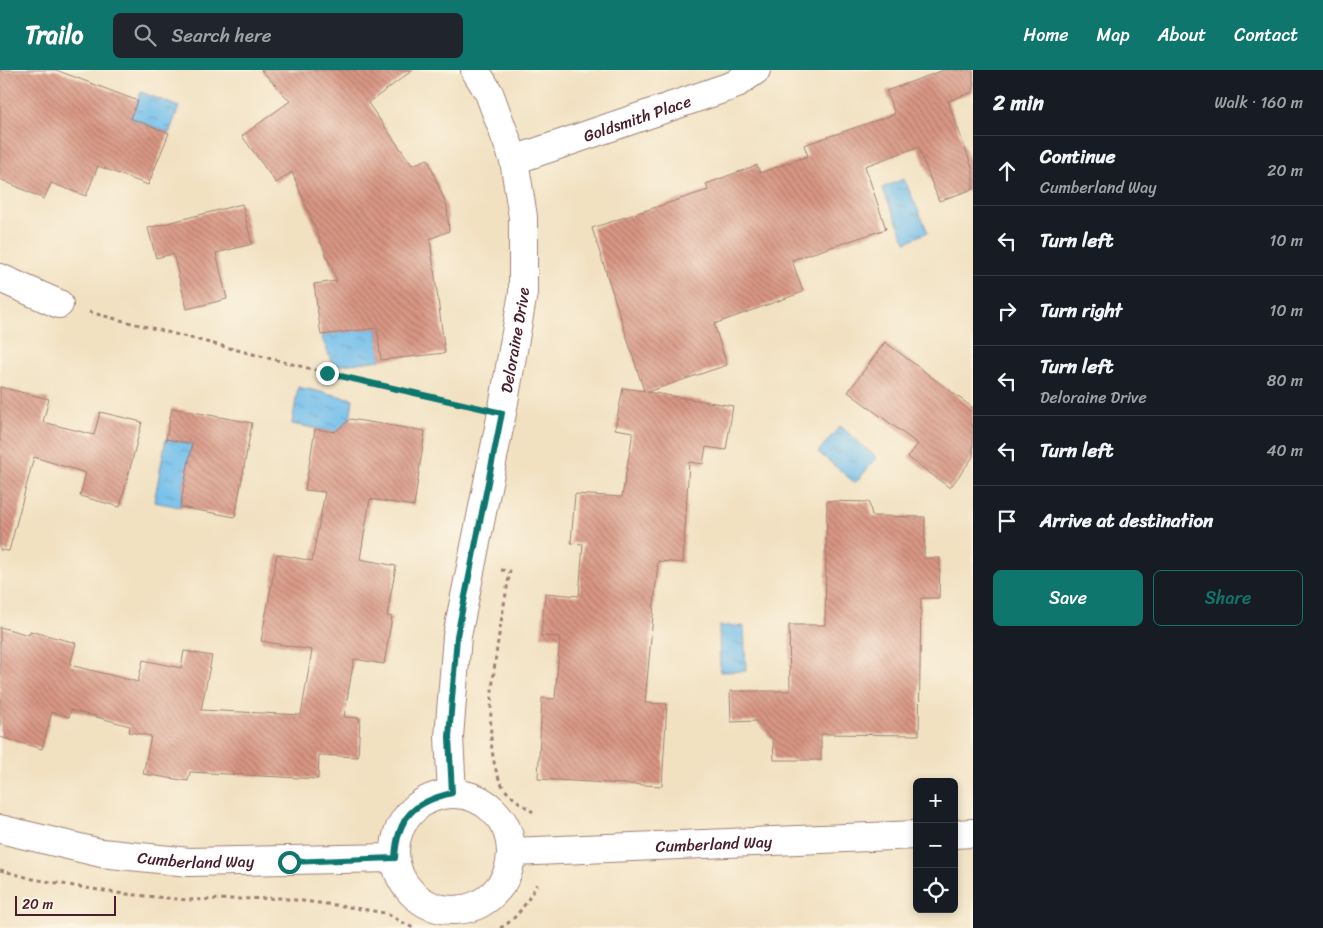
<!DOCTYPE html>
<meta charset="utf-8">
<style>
:root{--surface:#171b24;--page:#20242c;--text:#f1f3f6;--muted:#9ea1a6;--line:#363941;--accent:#0f766e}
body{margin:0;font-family:Sriracha,sans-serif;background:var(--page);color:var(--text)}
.controls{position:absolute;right:15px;bottom:15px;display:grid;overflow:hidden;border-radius:8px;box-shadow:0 2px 8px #0003}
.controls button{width:45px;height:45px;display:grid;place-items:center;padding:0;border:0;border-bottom:1px solid var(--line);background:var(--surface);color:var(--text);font:25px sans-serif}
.scale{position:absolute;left:15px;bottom:12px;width:101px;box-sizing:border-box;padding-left:5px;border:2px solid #4a1f2b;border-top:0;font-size:14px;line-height:18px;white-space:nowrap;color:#4a1f2b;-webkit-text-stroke:4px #fcf5e5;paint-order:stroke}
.stop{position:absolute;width:15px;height:15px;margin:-11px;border:4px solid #0f766e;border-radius:50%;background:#fff}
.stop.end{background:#0f766e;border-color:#fff;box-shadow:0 1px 5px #0008}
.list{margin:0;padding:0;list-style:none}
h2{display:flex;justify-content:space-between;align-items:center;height:65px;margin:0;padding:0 20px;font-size:21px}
h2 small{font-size:16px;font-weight:400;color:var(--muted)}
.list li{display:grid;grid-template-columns:32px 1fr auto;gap:15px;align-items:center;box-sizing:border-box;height:70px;padding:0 20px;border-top:1px solid var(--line)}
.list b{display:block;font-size:19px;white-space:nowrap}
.list p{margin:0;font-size:16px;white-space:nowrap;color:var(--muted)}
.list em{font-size:16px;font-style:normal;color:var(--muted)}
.actions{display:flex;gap:10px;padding:15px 20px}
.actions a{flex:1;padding:11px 0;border:1px solid var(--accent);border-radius:8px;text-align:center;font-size:18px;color:var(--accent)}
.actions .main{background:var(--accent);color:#fff}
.icon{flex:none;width:28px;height:28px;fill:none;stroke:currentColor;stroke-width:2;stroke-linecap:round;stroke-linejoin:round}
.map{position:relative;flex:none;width:973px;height:858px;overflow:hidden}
header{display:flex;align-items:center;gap:30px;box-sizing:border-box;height:70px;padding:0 25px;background:var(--accent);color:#fff}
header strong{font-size:24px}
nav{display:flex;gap:28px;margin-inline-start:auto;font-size:18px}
.search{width:350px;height:45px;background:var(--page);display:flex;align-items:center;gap:12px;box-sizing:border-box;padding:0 18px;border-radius:8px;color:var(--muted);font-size:19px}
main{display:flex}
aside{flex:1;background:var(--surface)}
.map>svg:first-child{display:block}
.water{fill:url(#water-ripples);stroke:#5e6e8b}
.building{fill:url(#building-back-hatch)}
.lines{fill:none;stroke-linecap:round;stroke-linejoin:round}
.minor-casing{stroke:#9e8076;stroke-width:30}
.tertiary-casing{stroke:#9e8076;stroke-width:30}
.path{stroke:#9e8076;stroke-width:3;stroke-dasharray:4 4;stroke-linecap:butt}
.minor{stroke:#fff;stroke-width:28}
.tertiary{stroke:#fff;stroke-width:28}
.route{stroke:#0f766e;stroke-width:6}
.labels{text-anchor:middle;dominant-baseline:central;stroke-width:4;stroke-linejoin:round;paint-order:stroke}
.street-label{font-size:16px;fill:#4a1f2b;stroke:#fcf5e5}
</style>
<header>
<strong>Trailo</strong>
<div class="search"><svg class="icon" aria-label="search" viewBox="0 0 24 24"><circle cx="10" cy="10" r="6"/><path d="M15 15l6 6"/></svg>Search here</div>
<nav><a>Home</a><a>Map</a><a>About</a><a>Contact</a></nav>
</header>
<main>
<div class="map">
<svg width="973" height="858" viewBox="0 0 973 858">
<defs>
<pattern id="water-ripples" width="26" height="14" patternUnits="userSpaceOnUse" patternTransform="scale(1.25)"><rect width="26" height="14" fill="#71beeb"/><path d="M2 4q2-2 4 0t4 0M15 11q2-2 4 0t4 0" fill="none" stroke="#5f9abf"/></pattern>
<pattern id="building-back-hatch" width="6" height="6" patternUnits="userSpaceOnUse" patternTransform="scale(1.25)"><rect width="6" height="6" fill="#d89683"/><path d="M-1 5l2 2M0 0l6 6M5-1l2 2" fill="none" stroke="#b17a6b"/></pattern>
</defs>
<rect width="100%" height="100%" fill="#fcf5e5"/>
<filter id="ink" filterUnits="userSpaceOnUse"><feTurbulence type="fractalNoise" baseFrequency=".02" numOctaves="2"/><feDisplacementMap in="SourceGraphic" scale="10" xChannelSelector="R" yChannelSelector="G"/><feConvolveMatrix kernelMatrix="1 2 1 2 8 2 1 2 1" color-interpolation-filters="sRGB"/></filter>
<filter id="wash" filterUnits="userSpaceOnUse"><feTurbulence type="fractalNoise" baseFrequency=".0096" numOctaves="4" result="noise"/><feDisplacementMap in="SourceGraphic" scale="20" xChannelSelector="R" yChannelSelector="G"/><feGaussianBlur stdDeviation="1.12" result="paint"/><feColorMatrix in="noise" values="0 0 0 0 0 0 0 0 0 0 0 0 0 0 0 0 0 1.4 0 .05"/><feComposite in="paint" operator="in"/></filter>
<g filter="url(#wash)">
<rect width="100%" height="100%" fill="#f1e1c1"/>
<g class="water">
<path d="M141,22L179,37L169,63L130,48Z"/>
<path d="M904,109L928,162L906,172L882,118Z"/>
<path d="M377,258L381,290L333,296L321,265Z"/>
<path d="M298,317L353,329L350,349L335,362L292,354Z"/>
<path d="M840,356L877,388L855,413L818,382Z"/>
<path d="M166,369L192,374L180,437L154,432Z"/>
<path d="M719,556H744L746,601L720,602Z"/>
</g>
<g id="blocks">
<g class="building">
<path d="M0,0H56L138,31L130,48L169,63L148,115L98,96L86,126L51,113L44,129L0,109Z"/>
<path d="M261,0H413L368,33L412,95L428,89L447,137L449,161L430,169L445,283L381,290L377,258L321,265L314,214L337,211L292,102L276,113L242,66L290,31Z"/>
<path d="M944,0H973V22L948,31L973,100V119L939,131L918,77L865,96L886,159L792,190L803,222L714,254L727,295L647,322L733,336L726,380L706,377L703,394L689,392L683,493L658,491L645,633L667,634L662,716L538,709L542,628L555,629L560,567L541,566L545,523L579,526L583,474L571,473L575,424L622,427L633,362L615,359L623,318L644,321L592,158L708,120L706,114L757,95L760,103L808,86L804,75L895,44L886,21Z"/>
<path d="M242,134L252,174L216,183L227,229L187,239L173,184L156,188L148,158Z"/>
<path d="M885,272L973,338V387L950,418L908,387L918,374L848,322Z"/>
<path d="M0,317L49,329L43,352L94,365L100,342L142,352L120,437L80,426L86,403L34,387L9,481L0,480Z"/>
<path d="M172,338L252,353L235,447L180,437L192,374L166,369Z"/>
<path d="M350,349L425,361L414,436L370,429L360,489L396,496L387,546L392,547L384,594L354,589L344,647L360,648L358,687L319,685L318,709L190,702L188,711L143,704L151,666L129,662L130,656L71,640L69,647L52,642L42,679L0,667V557L29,565L30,561L76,573L70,595L138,612L143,590L181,598L184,581L212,586L201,640L301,645L312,580L261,571L277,484L312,491L325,422L305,420L315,359L335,362Z"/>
<path d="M827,431L869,432L872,446L925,447L924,488H940L939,528H921L919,665L821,664V690H774L773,670L756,651L731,652L730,621H790L789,555H825Z"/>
</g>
</g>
</g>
<g filter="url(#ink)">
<use href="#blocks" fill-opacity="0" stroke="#9e8076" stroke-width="1"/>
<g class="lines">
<g class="minor-casing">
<g id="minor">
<path id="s1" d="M514,90L734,15L756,0"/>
<path d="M0,208L59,234"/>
<path d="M954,764L973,763"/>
<path id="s2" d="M512,782L917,765"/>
</g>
</g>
<g class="tertiary-casing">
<g id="tertiary">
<path id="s3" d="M452,723L449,667L457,566L502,343L523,223V147L514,90L489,23L475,0"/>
<circle cx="453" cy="782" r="58"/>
<path id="s4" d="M0,759L101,783L189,792L395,788"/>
</g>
</g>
<g class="path">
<path d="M89,242L327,303L471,336"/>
<path d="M501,500L510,501C502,549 472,685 508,723C515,730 525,736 533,742"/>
<path d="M0,800L33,809L116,823L187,830L280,828L343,836L385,843L413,858"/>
<path d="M500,858C517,850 528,830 537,814"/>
</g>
<use href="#minor" class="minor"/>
<use href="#tertiary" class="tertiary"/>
</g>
</g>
<g class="lines" filter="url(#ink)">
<path class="route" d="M289,792L395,788C397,748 413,732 452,723L449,667L457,566L502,343L327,303"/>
</g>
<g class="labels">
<g class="street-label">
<text stroke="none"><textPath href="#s1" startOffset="130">Goldsmith Place</textPath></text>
<text stroke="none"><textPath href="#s3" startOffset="459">Deloraine Drive</textPath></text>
<text stroke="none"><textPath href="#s2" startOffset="202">Cumberland Way</textPath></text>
<text stroke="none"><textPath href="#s4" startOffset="199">Cumberland Way</textPath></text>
</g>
</g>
</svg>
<div class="controls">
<button>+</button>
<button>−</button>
<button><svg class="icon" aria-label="locate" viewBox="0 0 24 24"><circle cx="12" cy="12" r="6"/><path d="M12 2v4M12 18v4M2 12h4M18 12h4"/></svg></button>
</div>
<div class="scale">20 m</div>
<div class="stop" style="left:289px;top:792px"></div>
<div class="stop end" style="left:327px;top:303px"></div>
</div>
<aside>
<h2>2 min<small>Walk · 160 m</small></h2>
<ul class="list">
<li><svg class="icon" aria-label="ahead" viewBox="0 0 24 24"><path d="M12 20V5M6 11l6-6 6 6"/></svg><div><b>Continue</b><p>Cumberland Way</p></div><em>20 m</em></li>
<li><svg class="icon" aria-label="left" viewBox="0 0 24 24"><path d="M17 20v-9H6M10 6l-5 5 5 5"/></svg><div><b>Turn left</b></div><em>10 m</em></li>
<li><svg class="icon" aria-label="right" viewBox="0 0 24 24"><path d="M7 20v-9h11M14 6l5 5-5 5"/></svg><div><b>Turn right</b></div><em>10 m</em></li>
<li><svg class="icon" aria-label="left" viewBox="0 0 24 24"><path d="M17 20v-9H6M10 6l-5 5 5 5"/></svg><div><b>Turn left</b><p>Deloraine Drive</p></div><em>80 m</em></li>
<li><svg class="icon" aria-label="left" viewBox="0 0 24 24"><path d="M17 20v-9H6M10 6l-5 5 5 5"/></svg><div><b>Turn left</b></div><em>40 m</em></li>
<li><svg class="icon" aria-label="arrive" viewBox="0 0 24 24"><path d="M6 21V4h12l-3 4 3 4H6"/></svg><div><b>Arrive at destination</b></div></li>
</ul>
<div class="actions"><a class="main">Save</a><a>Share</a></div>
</aside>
</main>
